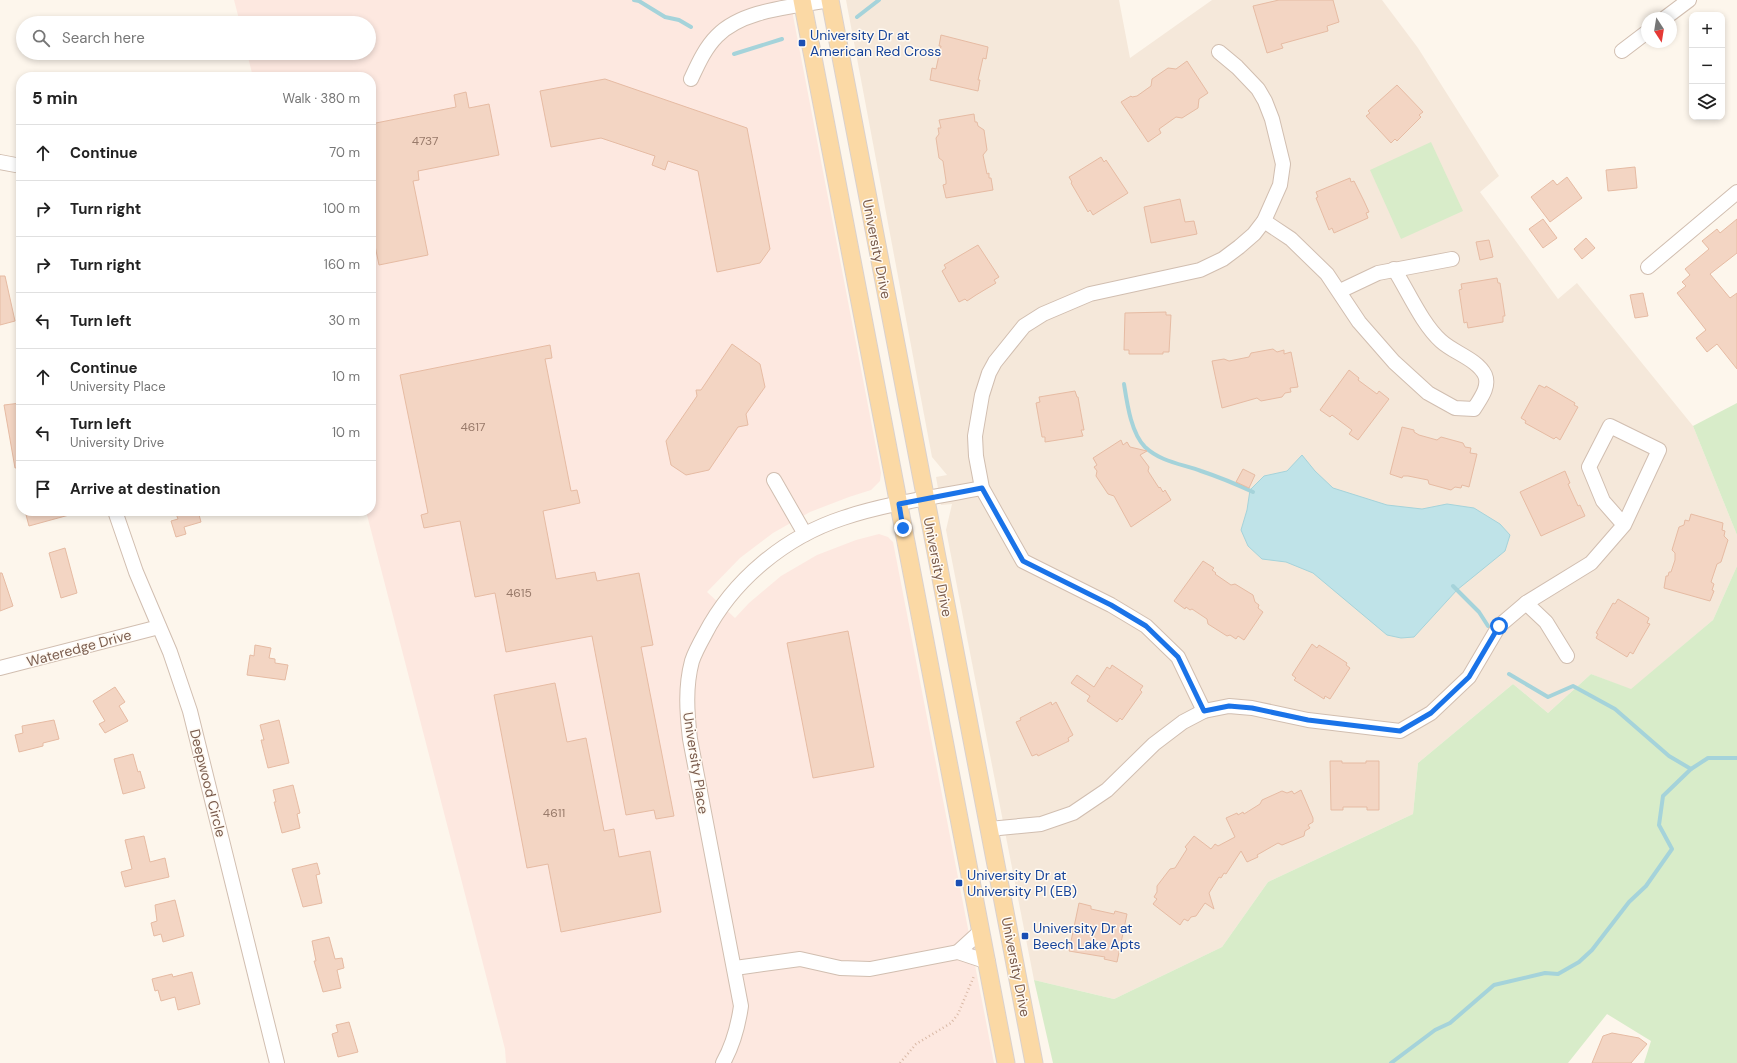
<!DOCTYPE html>
<meta charset="utf-8">
<style>
:root{--surface:#fff;--page:#f2f2f2;--text:#222;--muted:#767676;--line:#e0e0e0}
body{margin:0;font-family:"DM Sans",sans-serif;background:var(--page);color:var(--text)}
.controls{position:absolute;right:12px;top:12px;display:grid;overflow:hidden;border-radius:8px;box-shadow:0 2px 6px #0003}
.controls button{width:36px;height:36px;display:grid;place-items:center;padding:0;border:0;border-bottom:1px solid var(--line);background:var(--surface);color:var(--text);font:20px sans-serif}
.compass{position:absolute;left:1641px;top:12px;width:36px;height:36px;border-radius:50%;background:var(--surface);box-shadow:0 2px 6px #0003;rotate:168deg}
.stop{position:absolute;width:12px;height:12px;margin:-9px;border:3px solid #1a73e8;border-radius:50%;background:#fff}
.stop.end{background:#1a73e8;border-color:#fff;box-shadow:0 1px 4px #0008}
.list{margin:0;padding:0;list-style:none}
h2{display:flex;justify-content:space-between;align-items:center;height:52px;margin:0;padding:0 16px;font-size:17px}
h2 small{font-size:13px;font-weight:400;color:var(--muted)}
.list li{display:grid;grid-template-columns:26px 1fr auto;gap:12px;align-items:center;box-sizing:border-box;height:56px;padding:0 16px;border-top:1px solid var(--line)}
.list b{display:block;font-size:15px;white-space:nowrap}
.list p{margin:0;font-size:13px;white-space:nowrap;color:var(--muted)}
.list em{font-size:13px;font-style:normal;color:var(--muted)}
.icon{flex:none;width:22px;height:22px;fill:none;stroke:currentColor;stroke-width:2;stroke-linecap:round;stroke-linejoin:round}
.map{position:relative;flex:none;width:1737px;height:1063px;overflow:hidden}
.search{position:absolute;background:var(--surface);box-shadow:0 2px 6px #0003;left:16px;top:16px;width:360px;height:44px;display:flex;align-items:center;gap:10px;box-sizing:border-box;padding:0 14px;border-radius:22px;color:var(--muted);font-size:15px}
.panel{position:absolute;background:var(--surface);box-shadow:0 2px 6px #0003;left:16px;top:72px;width:360px;height:444px;border-radius:16px}
.map>svg:first-child{display:block}
.residential{fill:#f5e8da}
.commercial{fill:#fde8e0}
.green{fill:#d8ecc9}
.water{fill:#bfe3e8;stroke:#a5d3da}
.lines{fill:none;stroke-linecap:round;stroke-linejoin:round}
.stream{stroke:#a5d3da;stroke-width:4}
.building{fill:#f3d5c3;stroke:#e6bba3}
.minor-casing{stroke:#d1beb0;stroke-width:16}
.major-casing{stroke:#dad1cd;stroke-width:19}
.path{stroke:#d9b8a5;stroke-width:2.5;stroke-dasharray:1 3;stroke-linecap:butt}
.minor{stroke:#fff;stroke-width:14}
.major{stroke:#fbd9a5;stroke-width:17}
.route{stroke:#1a73e8;stroke-width:5}
.transit-dot{fill:#1a4fb4;stroke:#fffaf3;stroke-width:1.5}
.labels{text-anchor:middle;dominant-baseline:central;stroke-width:3;stroke-linejoin:round;paint-order:stroke}
.number-label{font-size:12px;fill:#987a6a}
.transit-label{font-size:14px;fill:#164399;stroke:#fffaf3;text-anchor:start}
.street-label{font-size:14px;fill:#7a5c4d;stroke:#fffaf3}
</style>
<div class="map">
<svg width="1737" height="1063" viewBox="0 0 1737 1063">
<rect width="100%" height="100%" fill="#fdf6ec"/>
<path class="residential" d="M846,0H1119L1130,58L1212,0H1382L1418,48L1499,176L1480,192L1558,299L1577,283L1693,426L1737,535V566L1713,620L1631,690L1591,674L1548,713L1513,684L1418,763L1413,814L1268,882L1222,947L1114,999L1034,980L946,530L952,504L941,505L936,477L947,475L932,457Z"/>
<path class="commercial" d="M234,0H790L881,473L880,481L871,490L849,497L810,512L773,533L740,558L707,592L735,618L749,603L781,576L817,555L856,540L879,534L888,537L893,542L994,1063H506L505,1049L366,511H371V77H253L247,53H369V23H240Z"/>
<g class="green">
<path d="M1431,142L1463,211L1401,239L1370,170Z"/>
<path d="M1737,403V535L1693,426Z"/>
<path d="M1737,566V1063H1644L1651,1041L1607,1014L1568,1063H1053L1034,980L1114,999L1222,947L1268,882L1413,814L1418,763L1513,684L1548,713L1591,674L1631,689L1713,620Z"/>
</g>
<path class="water" d="M1302,455L1315,471L1333,488L1387,505L1422,509L1447,504L1474,508L1500,524L1510,535L1505,551L1457,590L1414,637L1401,638L1387,635L1313,573L1286,562L1262,559L1248,546L1241,530L1247,510L1250,490L1264,476L1287,471Z"/>
<g class="lines">
<g class="stream">
<path d="M634,0L639,1L665,17L679,20L691,27"/>
<path d="M857,17L879,0"/>
<path d="M734,54L782,39"/>
<path d="M1124,384C1127,403 1131,433 1145,447C1161,462 1182,464 1201,471C1219,477 1236,484 1253,492"/>
<path d="M1453,586L1479,612L1488,626"/>
<path d="M1509,674L1548,697L1573,686L1615,709L1669,756L1691,769"/>
<path d="M1391,1063L1435,1030L1450,1023L1494,985L1545,973L1558,974L1579,962L1592,950L1629,902L1646,886L1672,849L1659,825L1663,796L1691,769L1708,758H1737"/>
</g>
</g>
<g class="building">
<path d="M1279,0H1333L1339,22L1327,26L1328,31L1281,44L1283,48L1267,53L1253,6Z"/>
<path d="M941,35L988,47L986,59L983,58L978,80H980L978,91L930,80L932,68L936,69L941,46H939Z"/>
<path d="M1187,61L1208,93L1199,99L1198,108L1182,118L1176,117L1159,129L1161,133L1148,142L1121,102L1131,96L1132,97L1137,96L1151,86L1152,79L1168,68L1176,69Z"/>
<path d="M605,79L747,128L770,249L760,263L717,272L698,171L668,161L665,170L652,165L655,156L601,138L551,147L540,91Z"/>
<path d="M1397,85L1423,112L1419,115L1421,117L1397,141L1395,139L1391,143L1366,116L1370,113L1368,111Z"/>
<path d="M466,92L469,108L489,104L499,155L418,171L419,180L413,181L428,255L379,265L371,226V124L456,107L454,95Z"/>
<path d="M974,114L975,122H977L978,126L984,130L987,150L983,155L987,174L989,173V178H991L993,190L946,198L943,185L946,184V181L943,161L939,158L936,138L939,134L938,128H941L939,120Z"/>
<path d="M1101,157L1104,162L1106,160L1128,193L1093,215L1090,210L1088,212L1071,183L1072,182L1069,177Z"/>
<path d="M1635,167L1637,188L1608,191L1606,170Z"/>
<path d="M1567,177L1582,198L1550,222L1531,197L1553,180L1557,185Z"/>
<path d="M1350,178L1351,182L1354,181L1364,201L1369,212L1366,213L1368,218L1334,233L1332,228L1329,230L1316,198L1318,197L1316,192Z"/>
<path d="M1180,199L1185,222L1194,221L1197,234L1151,243L1144,207Z"/>
<path d="M1543,219L1557,238L1543,248L1529,229Z"/>
<path d="M1737,219V253L1710,274L1730,298L1737,293V369L1717,344L1707,352L1696,338L1706,330L1677,293L1686,286L1682,282L1690,275L1685,269L1709,249L1702,241L1717,229L1720,233Z"/>
<path d="M1586,238L1595,248L1582,259L1574,249Z"/>
<path d="M1489,240L1493,257L1480,260L1476,242Z"/>
<path d="M978,245L999,277L994,280L996,283L976,295L967,301L965,299L959,302L942,271L946,268L944,265Z"/>
<path d="M0,276H5L15,321L0,325Z"/>
<path d="M1497,278L1498,283H1500L1505,316H1503V322L1468,328L1467,322L1464,323L1459,290L1462,289L1461,284Z"/>
<path d="M1643,293L1648,316L1635,318L1630,295Z"/>
<path d="M1166,312V315H1171L1169,352H1163V354H1129V350H1124L1125,313Z"/>
<path d="M732,344L760,364L765,387L746,414L748,425L738,427L709,470L686,475L671,465L666,441L697,396L696,390H701Z"/>
<path d="M550,345L552,358L545,359L571,491L577,490L580,503L543,511L556,579L595,572L597,581L639,573L653,645L641,647L674,816L656,819L654,810L626,815L592,636L506,652L495,593L475,597L460,521L424,528L421,515L428,513L400,375Z"/>
<path d="M1273,349L1277,352L1284,350V354L1291,352L1298,387L1290,388L1291,392L1285,393L1282,397L1261,401L1257,398L1222,408L1212,361L1224,359L1229,361L1249,357L1251,353Z"/>
<path d="M1349,370L1359,378L1358,380L1377,394L1379,391L1389,399L1358,440L1349,434L1352,430L1332,415L1330,417L1320,410Z"/>
<path d="M1539,385L1545,388L1546,386L1575,403L1574,405L1578,407L1560,440L1556,437L1554,439L1525,423L1526,421L1521,418Z"/>
<path d="M1075,391L1077,397H1078L1084,430H1081L1083,436L1045,442V437H1042L1036,403L1040,402L1039,397Z"/>
<path d="M21,403V467L15,468L4,405Z"/>
<path d="M1402,427L1414,430V432L1419,435L1437,440L1441,437L1463,443L1465,447L1471,448L1470,453L1477,454L1469,487L1462,485L1461,488L1455,487L1451,490L1429,484L1428,480L1408,476H1403L1402,478L1390,474Z"/>
<path d="M1121,440L1123,445L1127,442L1130,447L1147,451L1140,455L1149,467L1148,471L1159,488L1160,487L1163,492L1165,490L1171,500L1131,527L1114,496L1108,494L1096,476L1097,471L1094,467L1097,465L1093,458Z"/>
<path d="M1243,469L1255,475L1249,488L1236,482Z"/>
<path d="M1565,471L1570,483L1568,484L1578,506L1580,505L1585,516L1541,536L1520,492Z"/>
<path d="M25,511H69V515L29,526Z"/>
<path d="M175,511H198L201,522L184,527L186,534L176,537L171,521L178,519Z"/>
<path d="M1691,514L1723,523L1722,530L1725,531L1724,536L1728,540L1721,562L1717,564L1711,582L1714,584L1712,590L1714,591L1710,601L1664,588L1666,576H1668L1669,572H1671L1675,560V553L1672,550L1679,527L1684,525L1685,520L1689,521Z"/>
<path d="M65,548L77,593L61,598L49,553Z"/>
<path d="M1203,561L1214,568L1212,570L1216,573L1215,574L1231,585L1235,584L1253,595L1255,602L1259,605L1258,608L1263,612L1244,640L1238,636L1236,639L1230,635L1227,636L1208,624L1207,619L1192,609L1190,610L1186,607L1185,609L1174,601Z"/>
<path d="M0,573H2L13,606L0,611Z"/>
<path d="M1618,599L1649,618L1647,623L1650,624L1639,643L1633,654L1630,652L1627,657L1596,638L1598,634L1596,633L1613,603L1615,604Z"/>
<path d="M848,631L874,767L813,778L787,643Z"/>
<path d="M1312,644L1317,648L1319,645L1338,657L1347,663L1346,665L1350,668L1330,699L1325,696L1324,699L1294,680L1296,678L1292,675Z"/>
<path d="M255,645L271,648L269,658L275,659V663L288,665L285,680L247,675L250,655L254,656Z"/>
<path d="M1112,665L1143,686L1140,690L1142,692L1122,720L1120,718L1117,722L1087,701L1090,696L1071,683L1077,675L1094,687L1107,667L1110,669Z"/>
<path d="M555,683L567,742L586,738L604,831L614,829L619,857L650,851L661,912L561,932L548,864L527,868L494,695Z"/>
<path d="M115,687L125,702L119,706L128,721L105,733L99,724L105,721L93,701Z"/>
<path d="M1051,702L1052,705L1056,702L1073,735L1068,738L1069,741L1038,756L1037,754L1032,756L1016,722L1021,720L1020,718Z"/>
<path d="M54,720L59,739L43,743V746L19,752L15,735L23,733L22,726Z"/>
<path d="M279,720L289,763L268,768L261,740H264L260,725Z"/>
<path d="M133,754L138,772L140,771L145,788L123,794L114,759Z"/>
<path d="M1330,761H1342V763H1366V761H1379V810H1367V807H1343V810H1331Z"/>
<path d="M293,785L300,813L297,814L300,828L282,833L274,802H276L273,790Z"/>
<path d="M1301,790L1313,818V822L1308,825L1310,828L1305,831L1304,836L1282,845L1278,843L1257,855L1258,857L1247,862L1241,851L1226,874L1224,873L1221,878L1219,877L1209,893L1214,909L1205,903L1196,916L1191,917L1188,921L1184,919L1180,925L1153,904L1157,899L1154,897L1157,892V886L1170,869L1175,868L1187,849L1185,847L1194,836L1211,849L1215,844L1218,846L1235,837L1226,818L1237,813L1238,815L1243,812L1244,814L1260,804L1262,800L1282,791L1287,793L1292,791L1294,794Z"/>
<path d="M144,836L150,862L165,858L169,877L125,887L121,872L132,869L125,840Z"/>
<path d="M317,863L320,874L316,875L322,903L303,907L292,869Z"/>
<path d="M175,900L184,936L163,942L161,934L154,936L151,923L157,921L155,905Z"/>
<path d="M1079,903L1091,906V909L1114,914L1115,911L1127,914L1117,962L1104,959L1105,957L1069,951Z"/>
<path d="M329,937L335,959L342,958L344,968L337,970L341,988L323,992L314,961H316L312,941Z"/>
<path d="M192,972L200,1004L178,1010L175,997L161,1001L158,990L155,991L152,979L172,974L173,977Z"/>
<path d="M349,1022L358,1052L338,1057L332,1034L338,1032L336,1025Z"/>
<path d="M1612,1033L1639,1038L1647,1044L1631,1063H1592L1603,1036Z"/>
</g>
<g class="lines">
<g class="minor-casing">
<g id="minor">
<path d="M1665,18L1689,0"/>
<path d="M1622,51L1647,32"/>
<path d="M691,79C698,64 705,48 717,36C743,9 794,7 830,0"/>
<path d="M0,162L21,166"/>
<path d="M1264,221L1291,239L1327,274L1359,322L1394,362L1428,393L1455,408L1474,409C1480,399 1490,387 1485,375C1477,359 1454,353 1441,341C1422,324 1408,291 1394,269"/>
<path d="M1648,267L1737,192"/>
<path d="M1340,291L1378,273L1452,259"/>
<path d="M774,480L805,534"/>
<path d="M115,511L136,572L170,652L190,711L277,1063"/>
<path d="M1526,603L1546,622L1567,656"/>
<path d="M0,668L159,627"/>
<path d="M1204,711L1178,657L1146,626L1111,605L1023,561L982,488L976,456L975,436L982,395L989,373L995,362L1024,326L1043,314L1090,294L1200,270L1223,259L1239,247L1254,234L1264,221L1280,185L1283,164L1272,119L1265,101L1258,89L1237,67L1219,52"/>
<path d="M989,829L1041,824L1073,813L1107,790L1154,744L1183,722L1204,711L1229,706L1252,708L1308,720L1400,731L1431,713L1469,677L1499,626L1526,603L1591,563L1624,525L1659,450L1610,426L1589,467L1603,501L1624,525"/>
<path d="M958,952L981,931"/>
<path d="M735,968L800,959L840,968L870,969L958,952L988,962"/>
<path d="M723,1063C733,1045 738,1027 741,1006L690,739C687,713 685,687 692,661C695,652 700,643 705,634C733,580 785,537 843,518C888,503 936,497 982,488"/>
</g>
</g>
<g class="major-casing">
<g id="major">
<path d="M802,0L1006,1063"/>
<path d="M830,0L1034,1063"/>
</g>
</g>
<path class="path" d="M900,1063L916,1044L951,1023L958,1014L974,976"/>
<use href="#minor" class="minor"/>
<use href="#major" class="major"/>
</g>
<g class="lines">
<path class="route" d="M903,528L899,504L982,488L1023,561L1111,605L1146,626L1178,657L1204,711L1229,706L1252,708L1308,720L1400,731L1431,713L1469,677L1499,626"/>
</g>
<g class="transit-dot">
<rect x="798" y="39" width="8" height="8" rx="2"/>
<rect x="955" y="879" width="8" height="8" rx="2"/>
<rect x="1021" y="932" width="8" height="8" rx="2"/>
</g>
<g class="labels">
<g class="number-label">
<text x="425" y="141">4737</text>
<text x="473" y="427">4617</text>
<text x="519" y="593">4615</text>
<text x="554" y="813">4611</text>
</g>
<g class="transit-label">
<text x="810" y="35">University Dr at<tspan x="810" dy="16">American Red Cross</tspan></text>
<text x="967" y="875">University Dr at<tspan x="967" dy="16">University Pl (EB)</tspan></text>
<text x="1033" y="928">University Dr at<tspan x="1033" dy="16">Beech Lake Apts</tspan></text>
</g>
<g class="street-label">
<text transform="translate(877 249) rotate(79)">University Drive</text>
<text transform="translate(938 567) rotate(79)">University Drive</text>
<text transform="translate(79 648) rotate(-15)">Wateredge Drive</text>
<text transform="translate(696 763) rotate(81)">University Place</text>
<text transform="translate(208 783) rotate(76)">Deepwood Circle</text>
<text transform="translate(1016 967) rotate(79)">University Drive</text>
</g>
</g>
</svg>
<div class="controls">
<button>+</button>
<button>−</button>
<button><svg class="icon" aria-label="layers" viewBox="0 0 24 24"><path d="M12 4l9 5-9 5-9-5zM3 14l9 5 9-5"/></svg></button>
</div>
<svg class="compass" viewBox="-18 -18 36 36"><path d="M0-13l5 13h-10z" fill="#e53935"/><path d="M0 13l5-13h-10z" fill="#767676"/></svg>
<div class="stop" style="left:1499px;top:626px"></div>
<div class="stop end" style="left:903px;top:528px"></div>
<div class="search"><svg class="icon" aria-label="search" viewBox="0 0 24 24"><circle cx="10" cy="10" r="6"/><path d="M15 15l6 6"/></svg>Search here</div>
<section class="panel">
<h2>5 min<small>Walk · 380 m</small></h2>
<ul class="list">
<li><svg class="icon" aria-label="ahead" viewBox="0 0 24 24"><path d="M12 20V5M6 11l6-6 6 6"/></svg><div><b>Continue</b></div><em>70 m</em></li>
<li><svg class="icon" aria-label="right" viewBox="0 0 24 24"><path d="M7 20v-9h11M14 6l5 5-5 5"/></svg><div><b>Turn right</b></div><em>100 m</em></li>
<li><svg class="icon" aria-label="right" viewBox="0 0 24 24"><path d="M7 20v-9h11M14 6l5 5-5 5"/></svg><div><b>Turn right</b></div><em>160 m</em></li>
<li><svg class="icon" aria-label="left" viewBox="0 0 24 24"><path d="M17 20v-9H6M10 6l-5 5 5 5"/></svg><div><b>Turn left</b></div><em>30 m</em></li>
<li><svg class="icon" aria-label="ahead" viewBox="0 0 24 24"><path d="M12 20V5M6 11l6-6 6 6"/></svg><div><b>Continue</b><p>University Place</p></div><em>10 m</em></li>
<li><svg class="icon" aria-label="left" viewBox="0 0 24 24"><path d="M17 20v-9H6M10 6l-5 5 5 5"/></svg><div><b>Turn left</b><p>University Drive</p></div><em>10 m</em></li>
<li><svg class="icon" aria-label="arrive" viewBox="0 0 24 24"><path d="M6 21V4h12l-3 4 3 4H6"/></svg><div><b>Arrive at destination</b></div></li>
</ul>
</section>
</div>
